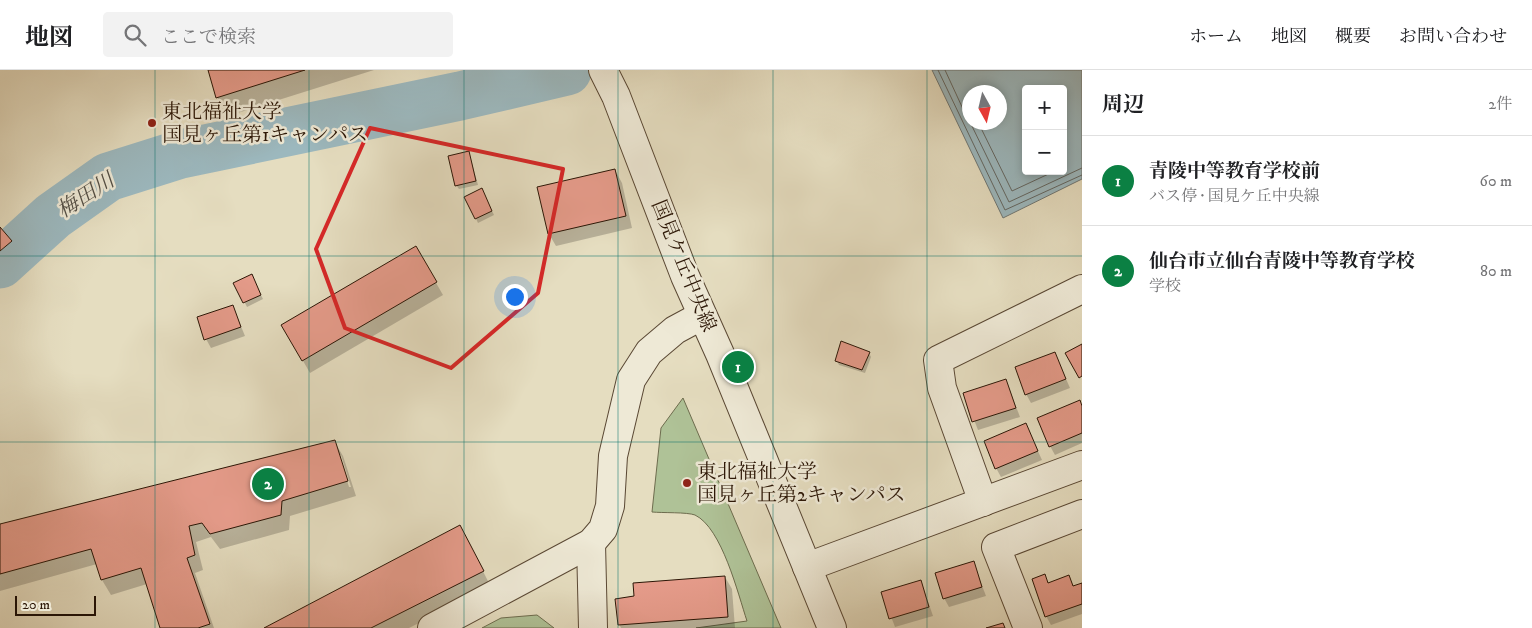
<!DOCTYPE html>
<html lang="ja">
<meta charset="utf-8">
<style>
:root{--surface:#fff;--page:#f2f2f2;--text:#202124;--muted:#757577;--line:#e0e0e0;--accent:#0b8043}
body{margin:0;font-family:"IM FELL DW Pica","Noto Serif JP",serif;background:var(--page);color:var(--text)}
.controls{position:absolute;right:15px;top:15px;display:grid;overflow:hidden;border-radius:5px;box-shadow:0 2px 8px #0003}
.controls button{width:45px;height:45px;display:grid;place-items:center;padding:0;border:0;border-bottom:1px solid var(--line);background:var(--surface);color:var(--text);font:25px sans-serif}
.compass{position:absolute;left:962px;top:15px;width:45px;height:45px;border-radius:50%;background:var(--surface);box-shadow:0 2px 8px #0003;rotate:172deg}
.scale{position:absolute;left:15px;bottom:12px;width:81px;box-sizing:border-box;padding-left:5px;border:2px solid #2b1606;border-top:0;font-size:14px;line-height:18px;white-space:nowrap;color:#2b1606;-webkit-text-stroke:4px #eee9d6;paint-order:stroke}
.you{position:absolute;left:514px;top:226px;width:18px;height:18px;margin:-12px;border:4px solid #fff;border-radius:50%;background:#1a73e8;box-shadow:0 0 0 8px #1a73e833}
.badge{display:grid;place-items:center;width:32px;height:32px;border-radius:50%;background:var(--accent);color:#fff;font-size:16px;font-weight:700}
.pin{position:absolute;translate:-50% -50%;border:2px solid #fff;box-shadow:0 1px 5px #0006}
.list{margin:0;padding:0;list-style:none}
h2{display:flex;justify-content:space-between;align-items:center;height:65px;margin:0;padding:0 20px;font-size:21px}
h2 small{font-size:16px;font-weight:400;color:var(--muted)}
.list li{display:grid;grid-template-columns:32px 1fr auto;gap:15px;align-items:center;box-sizing:border-box;height:90px;padding:0 20px;border-top:1px solid var(--line)}
.list b{display:block;font-size:19px;white-space:nowrap}
.list p{margin:0;font-size:16px;white-space:nowrap;color:var(--muted)}
.list em{font-size:16px;font-style:normal;color:var(--muted)}
.icon{flex:none;width:28px;height:28px;fill:none;stroke:currentColor;stroke-width:2;stroke-linecap:round;stroke-linejoin:round}
.map{position:relative;flex:none;width:1082px;height:558px;overflow:hidden}
header{display:flex;align-items:center;gap:30px;box-sizing:border-box;height:70px;padding:0 25px;background:var(--surface);border-bottom:1px solid var(--line)}
header strong{font-size:24px}
nav{display:flex;gap:28px;margin-inline-start:auto;font-size:18px}
.search{width:350px;height:45px;background:var(--page);display:flex;align-items:center;gap:12px;box-sizing:border-box;padding:0 18px;border-radius:5px;color:var(--muted);font-size:19px}
main{display:flex}
aside{flex:1;background:var(--surface)}
.map>svg:first-child{display:block}
.green{fill:#afc297;stroke:#6d6c4e}
.water{fill:#9cb8be;stroke:#6f7774;fill-rule:evenodd}
.shadow{fill:#0003;fill-rule:evenodd}
.lines{fill:none;stroke-linecap:round;stroke-linejoin:round}
.shore{stroke:#646762;stroke-width:1}
.river{stroke:#9cb8be;stroke-width:49}
.building{fill:#e59b8a;stroke:#2b1606}
.minor-casing{stroke:#5a4834;stroke-width:30}
.minor{stroke:#eee9d6;stroke-width:28}
.marked{fill:none;stroke:#d62828;stroke-width:4;stroke-linejoin:round}
.grid{fill:none;stroke:#0f766e;stroke-width:1;stroke-opacity:0.55}
.poi-dot{fill:#8f2418;stroke:#eee9d6;stroke-width:2}
.labels{text-anchor:middle;dominant-baseline:central;stroke-width:5;stroke-linejoin:round;paint-order:stroke}
.poi-label{font-size:20px;fill:#2b1606;stroke:#eee9d6;text-anchor:start}
.street-label{font-size:20px;fill:#2b1606;stroke:#eee9d6}
.water-label{font-size:21px;font-style:italic;fill:#534f46;stroke:#eee9d6}
</style>
<header>
<strong>地図</strong>
<div class="search"><svg class="icon" aria-label="search" viewBox="0 0 24 24"><circle cx="10" cy="10" r="6"/><path d="M15 15l6 6"/></svg>ここで検索</div>
<nav><a>ホーム</a><a>地図</a><a>概要</a><a>お問い合わせ</a></nav>
</header>
<main>
<div class="map">
<svg width="1082" height="558" viewBox="0 0 1082 558">
<rect width="100%" height="100%" fill="#e5ddc0"/>
<filter id="stains"><feTurbulence type="fractalNoise" baseFrequency=".004" numOctaves="4"/><feColorMatrix values="0 0 0 0 .2 0 0 0 0 .09 0 0 0 0 .02 0 0 0 .5 -.17"/></filter>
<radialGradient id="worn" r=".72"><stop offset=".6" stop-color="#630" stop-opacity="0"/><stop offset="1" stop-color="#630" stop-opacity=".3"/></radialGradient>
<g class="green">
<path d="M683,328L781,558H696L747,551C738,524 722,458 695,445C687,442 662,443 652,442L661,358Z"/>
<path d="M537,545L554,558H482L501,548Z"/>
</g>
<path class="water" d="M932,0H1082V109L1003,148ZM1026,19H1063V101H1026ZM969,22H999V52H969Z"/>
<g class="shadow">
<path d="M209,0H374L228,46L217,27Z"/>
<path d="M469,82L478,115L459,119L456,115Z"/>
<path d="M615,100L622,113L632,158L556,176L549,164L538,118Z"/>
<path d="M484,124L494,145L478,153L466,127Z"/>
<path d="M0,159L16,180L0,193Z"/>
<path d="M416,178L443,225L310,303L283,256Z"/>
<path d="M253,210L263,229L247,237L235,213Z"/>
<path d="M233,237L245,266L211,278L206,269Z"/>
<path d="M869,283L871,287L865,303L839,295L837,291Z"/>
<path d="M1055,284L1070,318L1031,333L1026,324Z"/>
<path d="M1006,310L1020,347L978,360L964,324Z"/>
<path d="M1082,337V373L1055,385L1050,376Z"/>
<path d="M1026,355L1042,390L1001,407L996,398Z"/>
<path d="M334,371L343,386L356,426L290,446L289,460L220,479L211,467L196,472L203,500L195,503L214,558H162L147,514L111,525L102,510L97,494L0,521V455ZM339,385H341L351,417H349Z"/>
<path d="M468,472L491,517L409,558H267Z"/>
<path d="M973,492L986,526L949,537L944,528Z"/>
<path d="M1045,506L1049,514L1069,507L1074,517L1082,514V544L1051,555L1046,546Z"/>
<path d="M725,507L732,519L735,558H621L619,554Z"/>
<path d="M921,511L933,546L895,557L882,523Z"/>
</g>
<g class="lines">
<g class="shore">
<path d="M938,0L1005,140L1082,105"/>
<path d="M945,0L969,52"/>
<path d="M970,52L1009,132L1082,98"/>
<path d="M978,52L1012,121L1055,101"/>
</g>
<path class="river" d="M0,194L53,146L108,107L181,84L460,26L567,1"/>
</g>
<g class="building">
<path d="M208,0H305L216,28Z"/>
<path d="M469,81L476,111L455,116L448,86Z"/>
<path d="M615,99L626,146L548,164L537,117Z"/>
<path d="M482,118L492,141L475,149L464,127Z"/>
<path d="M0,157L12,171L0,181Z"/>
<path d="M416,176L437,212L302,291L281,255Z"/>
<path d="M252,204L261,225L243,233L233,213Z"/>
<path d="M233,235L241,257L204,270L197,247Z"/>
<path d="M841,271L870,282L862,300L835,291Z"/>
<path d="M1082,274V306L1079,308L1065,283Z"/>
<path d="M1055,282L1066,309L1025,325L1015,297Z"/>
<path d="M1006,309L1016,338L972,352L963,323Z"/>
<path d="M1080,330L1082,336V363L1049,377L1037,348Z"/>
<path d="M1026,353L1038,381L995,399L984,371Z"/>
<path d="M335,370L348,411L282,431L281,445L210,464L202,453L189,456L195,485L187,488L210,554L198,558H160L141,498L101,510L91,479L0,504V454Z"/>
<path d="M460,455L484,501L371,558H264Z"/>
<path d="M974,491L982,517L943,529L935,503Z"/>
<path d="M1045,504L1048,513L1069,505L1073,516L1082,513V534L1045,547L1032,509Z"/>
<path d="M725,506L728,547L618,555L615,529L634,526L633,513Z"/>
<path d="M921,510L929,537L889,549L881,522Z"/>
<path d="M1003,553L1005,558H986Z"/>
</g>
<g class="lines">
<g class="minor-casing">
<g id="minor">
<path d="M603,0L616,26L685,206L720,284L832,558"/>
<path d="M983,432L942,318L938,290L1082,219"/>
<path d="M591,473L593,558"/>
<path d="M807,497L1082,395"/>
<path d="M432,558L591,473L603,459L610,436L613,386L631,310L649,282L675,260L701,246"/>
<path d="M1028,558L996,477L1082,444"/>
</g>
</g>
<use href="#minor" class="minor"/>
</g>
<path class="marked" d="M370,58L563,99L538,223L451,298L345,258L316,179Z"/>
<path class="grid" d="M155,0V558M309,0V558M464,0V558M618,0V558M773,0V558M927,0V558M0,186H1082M0,372H1082"/>
<g class="poi-dot">
<circle cx="152" cy="53" r="5"/>
<circle cx="687" cy="413" r="5"/>
</g>
<g class="labels">
<g class="poi-label">
<text x="162" y="42">東北福祉大学<tspan x="162" dy="23">国見ヶ丘第1キャンパス</tspan></text>
<text x="697" y="402">東北福祉大学<tspan x="697" dy="23">国見ヶ丘第2キャンパス</tspan></text>
</g>
<g class="street-label">
<text transform="translate(683 196) rotate(68)">国見ケ丘中央線</text>
</g>
<g class="water-label">
<text transform="translate(86 126) rotate(-33)">梅田川</text>
</g>
</g>
<rect width="100%" height="100%" filter="url(#stains)"/>
<rect width="100%" height="100%" fill="url(#worn)"/>
</svg>
<div class="controls">
<button>+</button>
<button>−</button>
</div>
<svg class="compass" viewBox="-18 -18 36 36"><path d="M0-13l5 13h-10z" fill="#e53935"/><path d="M0 13l5-13h-10z" fill="#757577"/></svg>
<div class="scale">20 m</div>
<div class="you"></div>
<div class="pin badge" style="left:738px;top:297px">1</div>
<div class="pin badge" style="left:268px;top:414px">2</div>
</div>
<aside>
<h2>周辺<small>2件</small></h2>
<ul class="list">
<li><span class="badge">1</span><div><b>青陵中等教育学校前</b><p>バス停 · 国見ケ丘中央線</p></div><em>60 m</em></li>
<li><span class="badge">2</span><div><b>仙台市立仙台青陵中等教育学校</b><p>学校</p></div><em>80 m</em></li>
</ul>
</aside>
</main>
